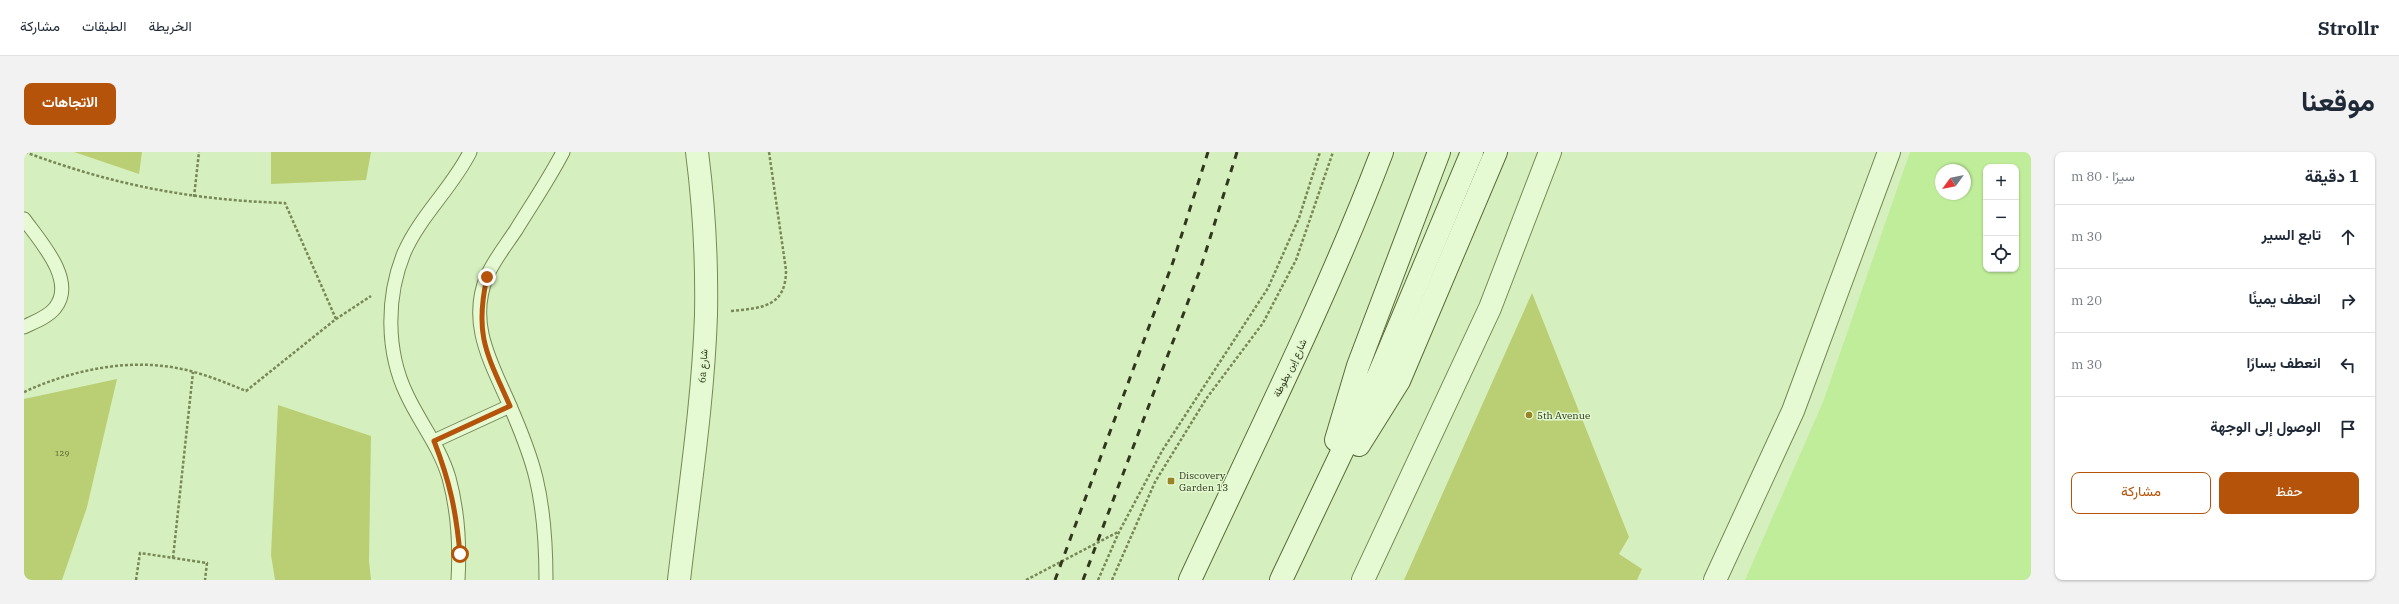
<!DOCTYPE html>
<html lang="ar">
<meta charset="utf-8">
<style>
:root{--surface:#fff;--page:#f2f2f3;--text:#1f2937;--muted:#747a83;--line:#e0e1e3;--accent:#b45309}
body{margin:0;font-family:"IBM Plex Serif",Vazirmatn,serif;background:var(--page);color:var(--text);direction:rtl}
.controls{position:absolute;right:12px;top:12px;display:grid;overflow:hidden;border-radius:8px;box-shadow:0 1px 3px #0004}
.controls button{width:36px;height:36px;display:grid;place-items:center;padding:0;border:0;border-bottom:1px solid var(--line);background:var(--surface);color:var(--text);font:20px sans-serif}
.compass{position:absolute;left:1911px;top:12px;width:36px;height:36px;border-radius:50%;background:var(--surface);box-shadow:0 1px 3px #0004;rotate:237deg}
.stop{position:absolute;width:12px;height:12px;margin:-9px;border:3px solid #b45309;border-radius:50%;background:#fff}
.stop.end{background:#b45309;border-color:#fff;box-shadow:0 1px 4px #0008}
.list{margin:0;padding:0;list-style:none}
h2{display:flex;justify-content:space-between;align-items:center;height:52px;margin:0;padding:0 16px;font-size:17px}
h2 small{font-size:13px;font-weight:400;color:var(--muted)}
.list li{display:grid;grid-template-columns:26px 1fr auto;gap:12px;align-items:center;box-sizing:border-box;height:64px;padding:0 16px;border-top:1px solid var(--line)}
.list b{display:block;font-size:15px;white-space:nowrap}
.list em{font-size:13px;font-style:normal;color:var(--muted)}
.actions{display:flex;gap:8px;padding:12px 16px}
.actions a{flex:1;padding:9px 0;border:1px solid var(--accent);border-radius:8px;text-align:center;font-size:14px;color:var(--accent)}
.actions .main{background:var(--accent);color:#fff}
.icon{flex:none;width:22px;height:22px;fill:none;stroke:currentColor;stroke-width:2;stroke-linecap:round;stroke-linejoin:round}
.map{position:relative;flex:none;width:2007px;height:428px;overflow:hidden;direction:ltr;border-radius:8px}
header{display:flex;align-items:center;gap:24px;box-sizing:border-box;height:56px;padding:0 20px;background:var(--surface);border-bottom:1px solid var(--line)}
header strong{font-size:19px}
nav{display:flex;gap:22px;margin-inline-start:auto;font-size:14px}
.intro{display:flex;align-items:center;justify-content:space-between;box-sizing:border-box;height:96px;padding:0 24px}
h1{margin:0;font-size:28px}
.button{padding:10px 18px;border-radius:8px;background:var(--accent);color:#fff;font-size:14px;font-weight:700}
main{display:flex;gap:24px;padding:0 24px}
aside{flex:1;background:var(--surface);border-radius:8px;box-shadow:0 1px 3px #0004}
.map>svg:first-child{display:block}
.sand{fill:#bfed9a;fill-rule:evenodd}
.building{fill:#bacf73}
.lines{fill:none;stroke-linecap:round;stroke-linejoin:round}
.service-casing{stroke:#778856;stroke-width:15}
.minor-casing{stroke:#778856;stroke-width:24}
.secondary-casing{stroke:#5b6a3a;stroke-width:24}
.path{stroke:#778856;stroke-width:2.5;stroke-dasharray:3 2;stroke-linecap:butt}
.service{stroke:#e5fad2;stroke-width:13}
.minor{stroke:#e5fad2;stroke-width:22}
.secondary{stroke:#e5fad2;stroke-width:22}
.rail{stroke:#2f371c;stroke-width:3;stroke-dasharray:7 7;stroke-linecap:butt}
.route{stroke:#b45309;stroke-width:5}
.poi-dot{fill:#9a8324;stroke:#e1f7ce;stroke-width:1.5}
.labels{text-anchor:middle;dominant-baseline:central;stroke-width:3;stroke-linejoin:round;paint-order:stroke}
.number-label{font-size:8px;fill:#525d32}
.street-label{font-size:10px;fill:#2f371c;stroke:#e1f7ce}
.poi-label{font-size:10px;fill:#2f371c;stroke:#e1f7ce;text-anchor:start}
</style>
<header>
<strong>Strollr</strong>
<nav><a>الخريطة</a><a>الطبقات</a><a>مشاركة</a></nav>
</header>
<div class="intro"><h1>موقعنا</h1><a class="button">الاتجاهات</a></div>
<main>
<aside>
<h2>1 دقيقة<small>سيرًا · 80 m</small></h2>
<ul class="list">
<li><svg class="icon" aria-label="ahead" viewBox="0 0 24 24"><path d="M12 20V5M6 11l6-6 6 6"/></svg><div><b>تابع السير</b></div><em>30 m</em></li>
<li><svg class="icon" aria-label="right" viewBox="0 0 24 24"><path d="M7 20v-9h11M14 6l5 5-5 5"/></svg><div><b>انعطف يمينًا</b></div><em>20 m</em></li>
<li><svg class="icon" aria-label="left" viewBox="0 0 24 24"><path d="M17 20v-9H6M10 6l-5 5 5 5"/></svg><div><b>انعطف يسارًا</b></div><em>30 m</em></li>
<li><svg class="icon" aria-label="arrive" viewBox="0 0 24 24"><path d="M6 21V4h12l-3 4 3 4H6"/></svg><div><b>الوصول إلى الوجهة</b></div></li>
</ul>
<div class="actions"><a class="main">حفظ</a><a>مشاركة</a></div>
</aside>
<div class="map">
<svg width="2007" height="428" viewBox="0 0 2007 428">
<rect width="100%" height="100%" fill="#d6efbe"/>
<path class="sand" d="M1886,0H2007V428H1721L1799,250ZM1962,15H1992V117H1962ZM1917,18H1941V42H1917Z"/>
<g class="building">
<path d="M50,0H118L115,22Z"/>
<path d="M247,0H347L342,28L247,32Z"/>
<path d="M1508,141L1605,385L1595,402L1618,417L1613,428H1380Z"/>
<path d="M93,227L63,355L38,428H0V247Z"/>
<path d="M254,253L347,284L345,409L347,428H251L247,403Z"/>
</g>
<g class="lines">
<g class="service-casing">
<g id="service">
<path d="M0,67C16,89 53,129 31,156C24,165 10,170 0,175"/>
<path d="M410,289L486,254"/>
<path d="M434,428C436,394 434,359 425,326C416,295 396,271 383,243C362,200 362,145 380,101C396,64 428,36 446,0"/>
<path d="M522,428C522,394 520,359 512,326C506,301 496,277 486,254C468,212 443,172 463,124C470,108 482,93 492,78C508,52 525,27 539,0"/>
</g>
</g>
<g class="minor-casing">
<g id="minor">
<path d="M655,428C665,340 679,252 682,163C683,109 680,54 673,0"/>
<path d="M1339,428L1466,156L1526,0"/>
<path d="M1691,428L1769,259L1865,0"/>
</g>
</g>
<g class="secondary-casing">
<g id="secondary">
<path d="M1312,288L1334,214L1415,0"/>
<path d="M1335,293L1375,229L1472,0"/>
<path d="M1166,428C1232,286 1302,147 1358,0"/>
<path d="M1257,428L1355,222L1448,0"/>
</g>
</g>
<g class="path">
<path d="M1,0C89,33 167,48 261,51L312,167"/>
<path d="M170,45L175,0"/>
<path d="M707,159C738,156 762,155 762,118L745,0"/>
<path d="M0,240C52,216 114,204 170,220C188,225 205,232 222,239L312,167L347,144"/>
<path d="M149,406L169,220"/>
<path d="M112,428L116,401L183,411L181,428"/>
<path d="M1002,428L1094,380"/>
<path d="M1074,428L1095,380L1138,299L1244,136L1275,66L1296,0"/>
<path d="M1088,428L1131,330L1182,247L1239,171L1272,108L1309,0"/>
</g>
<use href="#service" class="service"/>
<use href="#minor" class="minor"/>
<use href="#secondary" class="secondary"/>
<g class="rail">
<path d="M1031,428L1149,110L1184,0"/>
<path d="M1059,428L1176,118L1213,0"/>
</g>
</g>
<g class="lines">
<path class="route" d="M436,402C432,359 426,330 410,289L486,254C463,202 450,184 463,125"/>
</g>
<g class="poi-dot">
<circle cx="1505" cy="263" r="4"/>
<rect x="1143" y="325" width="8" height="8" rx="2"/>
</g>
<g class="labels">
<g class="number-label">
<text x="38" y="301">129</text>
</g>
<g class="street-label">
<text transform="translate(679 214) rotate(-86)">6a شارع</text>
<text transform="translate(1266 216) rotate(-64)">شارع إبن بطوطة</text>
</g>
<g class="poi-label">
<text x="1513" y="263">5th Avenue</text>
<text x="1155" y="323">Discovery<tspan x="1155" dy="12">Garden 13</tspan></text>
</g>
</g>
</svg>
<div class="controls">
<button>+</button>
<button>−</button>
<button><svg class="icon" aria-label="locate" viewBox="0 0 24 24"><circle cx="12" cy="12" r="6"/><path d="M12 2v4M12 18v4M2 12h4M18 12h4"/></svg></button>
</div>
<svg class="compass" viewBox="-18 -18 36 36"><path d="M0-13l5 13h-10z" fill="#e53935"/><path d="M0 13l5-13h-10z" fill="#747a83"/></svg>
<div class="stop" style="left:436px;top:402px"></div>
<div class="stop end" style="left:463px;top:125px"></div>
</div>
</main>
